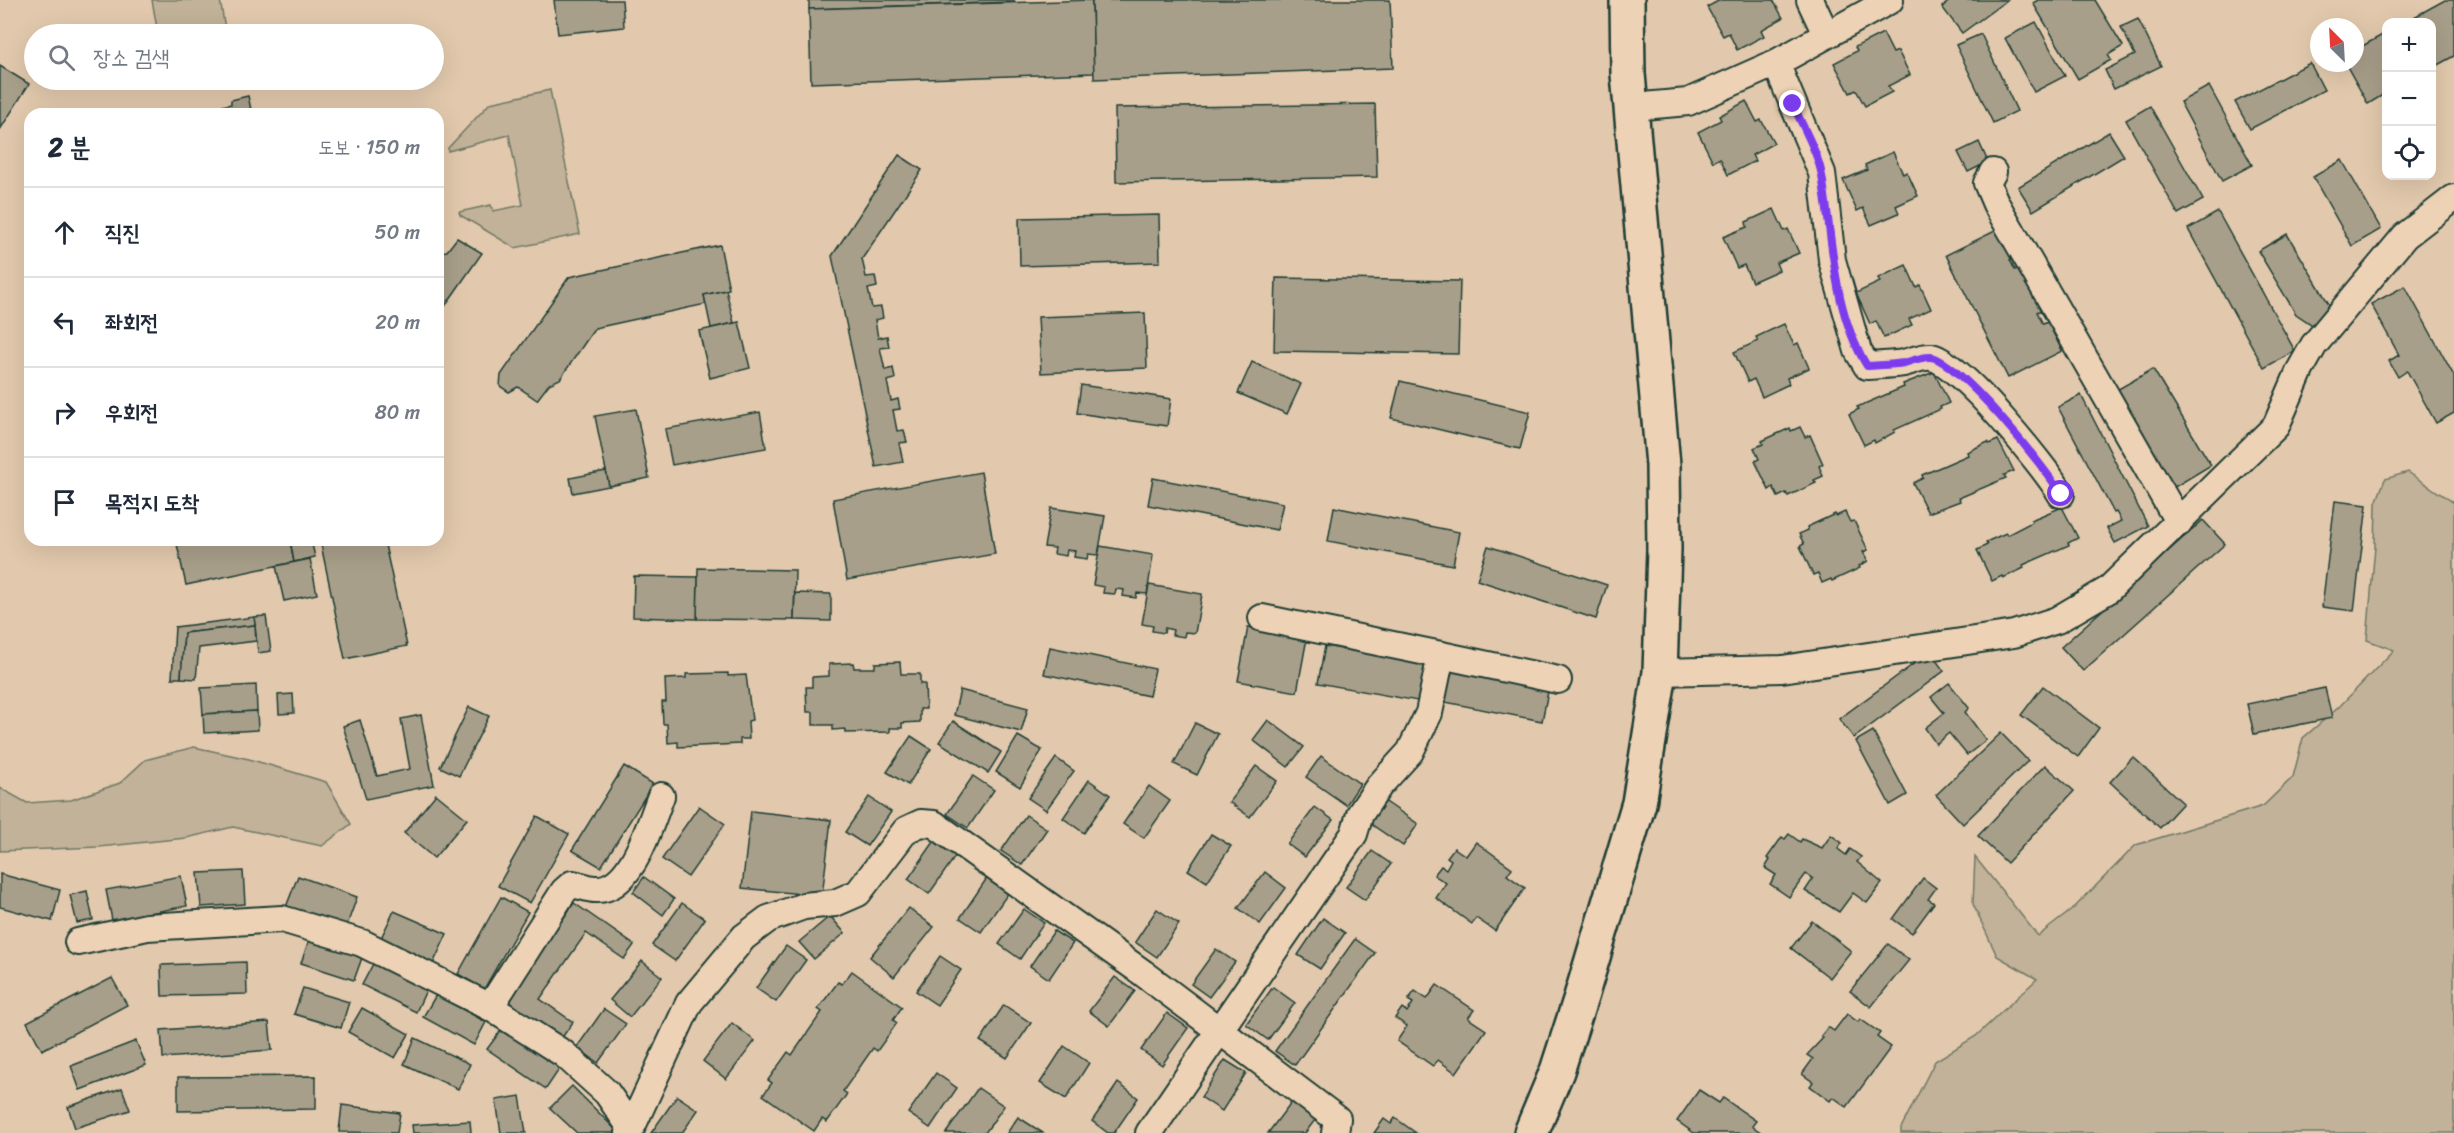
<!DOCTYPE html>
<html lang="ko">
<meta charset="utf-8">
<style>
:root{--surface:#fff;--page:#f6f6f7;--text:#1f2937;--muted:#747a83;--line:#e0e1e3}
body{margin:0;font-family:Sriracha,"Poor Story",sans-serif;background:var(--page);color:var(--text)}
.controls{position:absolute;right:18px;top:18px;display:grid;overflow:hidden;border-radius:12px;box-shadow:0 6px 24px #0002}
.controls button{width:54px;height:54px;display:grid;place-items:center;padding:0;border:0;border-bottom:2px solid var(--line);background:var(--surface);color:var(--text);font:30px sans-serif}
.compass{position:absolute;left:2310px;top:18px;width:54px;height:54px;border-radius:50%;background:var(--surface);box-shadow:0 6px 24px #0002;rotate:336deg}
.stop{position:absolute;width:18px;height:18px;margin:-14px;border:4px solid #7c3aed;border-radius:50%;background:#fff}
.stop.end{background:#7c3aed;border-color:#fff;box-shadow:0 2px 6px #0008}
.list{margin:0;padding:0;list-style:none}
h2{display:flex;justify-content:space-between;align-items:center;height:78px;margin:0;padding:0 24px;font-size:26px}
h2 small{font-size:20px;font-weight:400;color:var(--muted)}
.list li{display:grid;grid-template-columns:39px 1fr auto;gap:18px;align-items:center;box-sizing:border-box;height:90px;padding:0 24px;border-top:2px solid var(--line)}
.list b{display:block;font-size:22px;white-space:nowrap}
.list em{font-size:20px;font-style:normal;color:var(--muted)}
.icon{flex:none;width:33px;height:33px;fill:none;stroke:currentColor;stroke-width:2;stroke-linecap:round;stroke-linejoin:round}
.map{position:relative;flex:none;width:2454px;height:1133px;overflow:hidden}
.search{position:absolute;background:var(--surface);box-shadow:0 6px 24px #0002;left:24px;top:24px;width:420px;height:66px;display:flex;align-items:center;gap:15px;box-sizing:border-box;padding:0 21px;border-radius:33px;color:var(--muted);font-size:22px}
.panel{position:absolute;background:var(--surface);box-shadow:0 6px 24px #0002;left:24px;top:108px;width:420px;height:438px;border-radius:18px}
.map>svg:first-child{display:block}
.green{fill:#c1b299;stroke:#707866;stroke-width:1.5}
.building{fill:#a89f8a;stroke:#1f3d34;stroke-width:1.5}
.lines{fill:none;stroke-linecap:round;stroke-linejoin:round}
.minor-casing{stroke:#1f3d34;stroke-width:30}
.secondary-casing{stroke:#1f3d34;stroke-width:38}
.minor{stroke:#eed2b5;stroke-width:26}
.secondary{stroke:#eed2b5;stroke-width:33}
.route{stroke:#7c3aed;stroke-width:8}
</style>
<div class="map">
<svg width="2454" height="1133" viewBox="0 0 2454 1133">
<rect width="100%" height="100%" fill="#e2c9ad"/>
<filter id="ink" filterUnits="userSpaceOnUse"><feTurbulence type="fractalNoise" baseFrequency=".0167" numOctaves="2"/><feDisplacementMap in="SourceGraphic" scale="12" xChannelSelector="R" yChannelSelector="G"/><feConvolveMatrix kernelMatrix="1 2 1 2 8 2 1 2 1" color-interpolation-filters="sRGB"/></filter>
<g filter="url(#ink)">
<g class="green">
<path d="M152,0H220L226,34H158Z"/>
<path d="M550,90L580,234L515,248L460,215L459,212L491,205L493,211L523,205L509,135L448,151V148L490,103Z"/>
<path d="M2408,472L2454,503V1133H1901V1128L1935,1061L1976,1036L2037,979L1997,956L1973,904L1975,857L2038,936L2073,909L2136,845L2263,806L2293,777L2303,738L2339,707L2394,650L2367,640L2375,546L2376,503L2385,479Z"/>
<path d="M194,747L249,759L326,782L351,824L322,846L233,827L186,838L99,847L0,851V788L27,803L71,800L120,783L145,760Z"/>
</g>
<g class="building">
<path d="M554,0H622L624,27L558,34Z"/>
<path d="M809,0H1014V2L809,9Z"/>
<path d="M1092,0L1094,73L811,83L809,9Z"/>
<path d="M1092,0H1390L1393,68L1094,79Z"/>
<path d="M1720,0H1773L1783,18L1761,30L1764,36L1737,50L1729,33L1723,36L1707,7Z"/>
<path d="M1951,0H2007L1962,33L1942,7Z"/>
<path d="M2038,0H2095L2123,46L2108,55L2111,60L2078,79L2033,3Z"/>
<path d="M2445,0H2454V56L2432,68V22H2405Z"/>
<path d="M2138,19L2161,66L2114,89L2105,70L2135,55L2121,27Z"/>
<path d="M2036,22L2065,76L2034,92L2005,38Z"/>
<path d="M1883,33L1893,53L1898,51L1910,75L1888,86L1892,92L1865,106L1856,90L1850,93L1834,63L1857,51L1855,47Z"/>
<path d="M2386,33V93L2368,104L2345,63H2355V50Z"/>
<path d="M1981,34L2017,111L1993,123L1956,45Z"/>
<path d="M2310,63L2324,90L2250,129L2235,102Z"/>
<path d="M0,66L29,84L0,130Z"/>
<path d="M2209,86L2252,165L2222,181L2180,102Z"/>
<path d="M248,96L252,114H186L231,104V100Z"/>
<path d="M1746,101L1757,122L1761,120L1774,143L1752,155L1755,161L1728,175L1720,158L1713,162L1698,132L1721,120L1719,116Z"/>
<path d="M1375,104L1377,177L1116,182L1115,108Z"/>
<path d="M2150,106L2203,200L2178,214L2126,120Z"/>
<path d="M2109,132L2124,156L2033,211L2018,187Z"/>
<path d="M1979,142L1988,162L1968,172L1958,152Z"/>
<path d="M1893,152L1903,174L1907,172L1918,196L1896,206L1899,213L1871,225L1863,208L1857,211L1843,180L1867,170L1865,165Z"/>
<path d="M899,155L922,170L862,259L866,277L875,276L877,287L868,289L872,308L881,307L883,318L875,320L878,338L887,336L889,347L880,348L885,370L893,368L895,379L887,381L891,401L898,399L900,409L893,410L897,431L904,430L907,442L899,443L903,462L876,467L832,256Z"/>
<path d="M2342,160L2381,229L2352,246L2313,177Z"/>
<path d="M1774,209L1784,231L1788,229L1799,253L1776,263L1779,270L1752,282L1744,265L1737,268L1723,237L1747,227L1746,222Z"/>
<path d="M2218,212L2295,351L2264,368L2188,229Z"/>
<path d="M1159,215L1160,262L1020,266L1019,218Z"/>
<path d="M2001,228L2015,258L2010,260L2015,270L2020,267L2042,310L2037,312L2043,324L2048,322L2062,351L2008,378L1946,255Z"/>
<path d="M2287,234L2335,314L2314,326L2296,314L2258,251Z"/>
<path d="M457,238L482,253L438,316V252L447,251Z"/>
<path d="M720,245L729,289L704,295L706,304L595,328L560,379L549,384L537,400L518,387L509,392L500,386L501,375L569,277Z"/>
<path d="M1906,265L1916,287L1920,285L1931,309L1909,319L1912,325L1884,338L1876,321L1870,324L1856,293L1880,282L1878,278Z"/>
<path d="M1276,278L1460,281L1458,354L1274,351Z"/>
<path d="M2405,286L2454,376V413L2436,423L2407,371L2398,377L2389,361L2399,355L2371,304Z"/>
<path d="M726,290L734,323L711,328L704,295Z"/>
<path d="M1145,313L1147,368L1041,373L1038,317Z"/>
<path d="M739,322L750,368L710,378L699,331Z"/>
<path d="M1784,324L1794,345L1798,343L1809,368L1787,378L1789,384L1762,397L1754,379L1748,382L1734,352L1758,341L1756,337Z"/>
<path d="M1252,362L1301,384L1287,414L1238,393Z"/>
<path d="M2153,369L2211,465L2173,488L2115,391Z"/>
<path d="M1934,372L1949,403L1940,407L1941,409L1894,430L1895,432L1875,443L1874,440L1864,445L1849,414L1859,409L1857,407L1904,387L1903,384Z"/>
<path d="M1400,381L1530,412L1520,449L1391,418Z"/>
<path d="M1081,385L1171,399L1167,426L1077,413Z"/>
<path d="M2081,395L2148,526L2115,543L2107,528L2121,521L2116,512L2114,513L2058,407Z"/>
<path d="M636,409L649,478L609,486L595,416Z"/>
<path d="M760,412L766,448L672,465L665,429Z"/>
<path d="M1800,427L1805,437L1810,435L1823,464L1819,466L1823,476L1814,480L1816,483L1788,496L1786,493L1778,497L1773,487L1769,490L1755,461L1759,459L1754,448L1763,444L1762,441L1790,428L1791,431Z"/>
<path d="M1998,440L2014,471L2004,475L2006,478L1959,498L1960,501L1928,513L1913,483L1923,478L1922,475L1968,455L1967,452L1988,442L1989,444Z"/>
<path d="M606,471L609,486L573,493L570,478Z"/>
<path d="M981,472L995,554L847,580L833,499Z"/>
<path d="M1153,478L1283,503L1277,530L1148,505Z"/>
<path d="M2335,501L2367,505L2354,611L2322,607Z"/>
<path d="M1334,507L1459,532L1453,565L1328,541Z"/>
<path d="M2062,507L2078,538L2068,543L2069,545L2023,565L2024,568L2003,578L2002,576L1992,581L1977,550L1987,545L1986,542L2006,533L2007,535L2032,522L2031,520Z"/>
<path d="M1051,508L1105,516L1098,555L1088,554L1087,559L1074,557L1075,551L1067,550L1066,556L1054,554L1055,548L1044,547Z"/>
<path d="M1845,512L1850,522L1854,521L1868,550L1863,552L1868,561L1859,566L1860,568L1832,581L1831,579L1822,583L1818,573L1813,575L1800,546L1804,544L1799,534L1808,530L1807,527L1835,514L1836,516Z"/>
<path d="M2203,520L2225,544L2083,671L2061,647Z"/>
<path d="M176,540H290L294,562L186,585Z"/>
<path d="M290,540H311L315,557L294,562Z"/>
<path d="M320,540H384L407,646L345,659Z"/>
<path d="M1100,546L1153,555L1147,594L1137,593L1136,598L1123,596L1124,590L1116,589L1115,594L1103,593L1104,587L1093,585Z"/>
<path d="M1488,546L1607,585L1596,619L1477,580Z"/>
<path d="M310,559L317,594L284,601L276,566Z"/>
<path d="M698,568L795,570L794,620L697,619Z"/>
<path d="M634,576L698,577L697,619L633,617Z"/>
<path d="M1149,585L1202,594L1195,633L1185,632L1184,637L1172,635L1173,630L1165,628L1164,633L1152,631L1153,626L1142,624Z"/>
<path d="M795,593L831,594V621L794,620Z"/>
<path d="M266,616L271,651L258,653L254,617Z"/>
<path d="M254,617L255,625L184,633L181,678H172L175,627Z"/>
<path d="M255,625L256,641L199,648L196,679L181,678L184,633Z"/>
<path d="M1248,627L1307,638L1297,692L1238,681Z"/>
<path d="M1325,646L1430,665L1423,702L1318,683Z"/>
<path d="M1050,647L1155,669L1149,696L1044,674Z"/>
<path d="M1930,652L1944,671L1854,738L1839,719Z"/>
<path d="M900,662L901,674H920V684H925L926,709H920V722L902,723V728H890V732L845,733V729L833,730V725H813V712H807L806,687H812V677L829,676V664L853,663L854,668H875V663Z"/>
<path d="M1452,669L1549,687L1542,721L1445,702Z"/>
<path d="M728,673V676L746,675L752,720L748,721L749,739H740V744L678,747V742L668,743L667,724H663L662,702H666L665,679L686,678V674Z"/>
<path d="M1949,683L1969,708L1965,712L1986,740L1967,755L1949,733L1936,744L1925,728L1944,713L1931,697Z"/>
<path d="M256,685L257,711L203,714L201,688Z"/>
<path d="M2043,686L2099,728L2078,757L2021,715Z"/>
<path d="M2325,688L2332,718L2254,734L2247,704Z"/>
<path d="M960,690L1028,708L1021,732L954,715Z"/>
<path d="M293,694L294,713L279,714L278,695Z"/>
<path d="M469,707L489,716L459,776L440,767Z"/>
<path d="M257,711L258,730L204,733L203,714Z"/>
<path d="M421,715L434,785L366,799L343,726L360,720L377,776L410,769L401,719Z"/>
<path d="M1268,720L1304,747L1288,767L1253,740Z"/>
<path d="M953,721L1001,752L988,773L939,742Z"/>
<path d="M1195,723L1218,734L1197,775L1174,764Z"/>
<path d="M1873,731L1907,795L1890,805L1856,741Z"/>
<path d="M2001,733L2028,761L1963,824L1936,795Z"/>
<path d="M911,736L931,749L908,785L887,772Z"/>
<path d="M1018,736L1042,750L1020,787L996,772Z"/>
<path d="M1321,756L1360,784L1346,805L1306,777Z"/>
<path d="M2133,757L2183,803L2160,828L2110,782Z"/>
<path d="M1056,758L1074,771L1046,810L1028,798Z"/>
<path d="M2045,765L2074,791L2007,863L1978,836Z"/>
<path d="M624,766L653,784L601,867L572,850Z"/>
<path d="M1256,766L1277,781L1250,817L1229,802Z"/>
<path d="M973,776L994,790L968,828L947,814Z"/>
<path d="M1089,780L1110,795L1084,833L1063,818Z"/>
<path d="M1149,786L1170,801L1144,838L1123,824Z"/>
<path d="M436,794L467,819L434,858L404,833Z"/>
<path d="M869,797L891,812L867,846L845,832Z"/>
<path d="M1380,798L1418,824L1403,846L1365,820Z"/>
<path d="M699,806L725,824L688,877L662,859Z"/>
<path d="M1315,807L1333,820L1305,857L1287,844Z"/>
<path d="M751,811L831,820L822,896L742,888Z"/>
<path d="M1026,815L1047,829L1022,865L1001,851Z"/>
<path d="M537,816L569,834L530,903L498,886Z"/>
<path d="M1211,834L1231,846L1207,882L1188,870Z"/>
<path d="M1789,834L1800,842L1802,839L1822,848L1831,835L1842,843L1838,849L1846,855L1850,849L1861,857L1857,862L1882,883L1867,903L1853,893L1839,912L1805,891L1813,879L1806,874L1789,897L1770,884L1776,875L1765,868L1770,860L1767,858L1782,837L1785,839Z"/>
<path d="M936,839L957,854L929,894L908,879Z"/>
<path d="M1476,842L1512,868L1507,875L1525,888L1495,931L1476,918L1472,924L1436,898L1446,883L1434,875L1441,866L1446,869L1451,860L1447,857L1454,848L1466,856Z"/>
<path d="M1372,851L1391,864L1365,900L1346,887Z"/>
<path d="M243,871L245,904L201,907L198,873Z"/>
<path d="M1265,872L1286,888L1260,924L1238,908Z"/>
<path d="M0,874L60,890L52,921L0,907Z"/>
<path d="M181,876L187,906L112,920L106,890Z"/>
<path d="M298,876L357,897L346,928L286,907Z"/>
<path d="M644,877L674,899L663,915L633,892Z"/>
<path d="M987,878L1009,892L981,932L960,918Z"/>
<path d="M1923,878L1936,888L1928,899L1934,903L1912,933L1893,919Z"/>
<path d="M87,891L93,920L77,923L70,895Z"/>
<path d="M501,897L528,912L484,989L458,974Z"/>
<path d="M574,903L634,945L624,959L586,933L540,999L573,1022L561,1039L506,1000Z"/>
<path d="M682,903L705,919L675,961L652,945Z"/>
<path d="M909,908L934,927L894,977L870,957Z"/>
<path d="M1024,909L1044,923L1020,959L999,944Z"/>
<path d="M1157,909L1179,924L1157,957L1135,942Z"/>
<path d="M394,911L447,934L432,966L379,942Z"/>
<path d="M830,916L845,933L814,959L799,942Z"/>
<path d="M1323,918L1345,933L1320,969L1298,955Z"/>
<path d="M1812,921L1851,951L1830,978L1791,948Z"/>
<path d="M1054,931L1073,943L1049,979L1030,966Z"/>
<path d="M310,937L363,955L354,980L301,963Z"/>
<path d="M1355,939L1375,953L1295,1065L1275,1051Z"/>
<path d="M1888,944L1909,960L1871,1007L1850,991Z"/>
<path d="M786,946L806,960L776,1002L756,988Z"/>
<path d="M1216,949L1235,962L1209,997L1191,984Z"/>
<path d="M940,956L961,970L937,1005L916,991Z"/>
<path d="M642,961L662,977L630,1017L610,1000Z"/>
<path d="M246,962L247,994L162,996L161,965Z"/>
<path d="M374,962L427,988L416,1012L362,985Z"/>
<path d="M852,971L902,1007L893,1020L897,1023L877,1051L873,1048L843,1091L847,1094L827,1122L822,1119L814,1131L763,1095L772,1083L768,1080L788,1052L792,1055L822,1012L818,1009L838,982L842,984Z"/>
<path d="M1115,977L1135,991L1109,1026L1089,1011Z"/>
<path d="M112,978L127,1005L42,1050L27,1022Z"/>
<path d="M1437,985L1474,1010L1468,1018L1486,1030L1456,1073L1438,1060L1433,1066L1397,1041L1407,1026L1395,1018L1402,1008L1407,1012L1413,1003L1408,1000L1415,991L1427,999Z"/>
<path d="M1273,987L1295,1003L1268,1040L1246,1024Z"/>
<path d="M303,988L349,1002L341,1028L294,1014Z"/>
<path d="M436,995L486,1022L474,1045L423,1017Z"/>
<path d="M1004,1005L1031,1023L1007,1058L980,1041Z"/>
<path d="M362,1008L409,1034L395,1058L348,1032Z"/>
<path d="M604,1009L626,1024L598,1063L577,1047Z"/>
<path d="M1167,1013L1188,1028L1162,1065L1141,1050Z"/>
<path d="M1847,1014L1858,1022L1860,1019L1880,1033L1877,1037L1891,1047L1847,1107L1833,1097L1830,1101L1810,1086L1813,1082L1802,1074L1813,1059L1807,1055L1823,1038L1821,1036L1828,1027L1834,1031Z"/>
<path d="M269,1022L272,1050L163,1058L161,1030Z"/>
<path d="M732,1023L755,1041L726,1079L703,1061Z"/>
<path d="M502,1029L560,1068L546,1089L487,1049Z"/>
<path d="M415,1038L470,1064L458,1089L404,1064Z"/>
<path d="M136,1041L146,1065L80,1090L71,1066Z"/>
<path d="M1064,1046L1089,1063L1066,1099L1040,1083Z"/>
<path d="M1225,1060L1246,1073L1222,1111L1201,1097Z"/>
<path d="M936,1073L957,1088L930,1128L908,1113Z"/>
<path d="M316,1076V1109L178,1111V1077Z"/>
<path d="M1118,1083L1138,1098L1114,1133H1108L1092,1121Z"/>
<path d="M572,1086L617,1131L616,1133H577L550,1108Z"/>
<path d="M122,1088L130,1110L75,1128L68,1107Z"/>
<path d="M978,1088L1004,1106L985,1133H946Z"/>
<path d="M1699,1090L1719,1103L1723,1098L1756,1121L1752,1126L1762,1133H1694L1677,1121Z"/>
<path d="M520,1096L526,1133H501L496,1100Z"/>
<path d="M677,1096L698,1110L682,1133H651Z"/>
<path d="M1295,1097L1319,1115L1305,1133H1268Z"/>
<path d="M342,1105L400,1113L397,1133L339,1132Z"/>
<path d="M1018,1117L1043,1133H1007Z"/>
<path d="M1395,1118L1416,1133H1374L1384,1119L1391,1124Z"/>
<path d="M470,1121L471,1133H413L412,1125Z"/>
</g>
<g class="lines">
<g class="minor-casing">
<g id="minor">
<path d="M1810,0L1826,34"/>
<path d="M1776,63L1822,173L1832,260L1858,351L1867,366C1879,365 1892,365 1904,363C1912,361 1923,356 1931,357C1959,361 2045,467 2061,494"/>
<path d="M1632,107L1688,102L1776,63L1890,0"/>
<path d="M1993,172L1987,183L1996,204L2179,523"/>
<path d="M1262,618L1441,655"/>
<path d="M1660,672L1782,669L2014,634L2057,620L2108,590L2276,426L2300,370L2314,345L2405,236L2454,198"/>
<path d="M78,942L147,927L282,919L362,943L490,1007L564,1054L607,1093L631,1128"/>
<path d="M490,1007L564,891L572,884C580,885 588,889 595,889C632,892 650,823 661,796"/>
<path d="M629,1133L689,1003L744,937L768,919L804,906L835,903L858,893L906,830L921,823L934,824L1143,973L1337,1119L1335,1133"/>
<path d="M1149,1133L1354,834L1360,814L1379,786L1410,752L1429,713L1441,655L1558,680"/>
</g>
</g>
<g class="secondary-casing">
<path id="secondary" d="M1531,1133L1557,1071L1581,997L1639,803L1660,672L1664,549L1663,465L1628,74L1627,0"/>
</g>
<use href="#minor" class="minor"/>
<use href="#secondary" class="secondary"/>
</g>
</g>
<g class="lines" filter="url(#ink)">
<path class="route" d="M1793,104C1802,126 1818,152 1822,176C1833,239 1832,310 1867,366C1879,365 1892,365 1904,363C1912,361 1923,356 1931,357C1959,361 2045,467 2061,494"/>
</g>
</svg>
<div class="controls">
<button>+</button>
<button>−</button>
<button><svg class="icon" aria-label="locate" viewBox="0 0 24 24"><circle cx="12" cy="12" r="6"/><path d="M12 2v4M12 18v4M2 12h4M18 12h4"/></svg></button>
</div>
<svg class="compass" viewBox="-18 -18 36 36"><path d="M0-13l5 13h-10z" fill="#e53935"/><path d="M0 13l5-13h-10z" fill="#747a83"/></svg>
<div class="stop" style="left:2061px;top:494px"></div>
<div class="stop end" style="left:1793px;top:104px"></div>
<div class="search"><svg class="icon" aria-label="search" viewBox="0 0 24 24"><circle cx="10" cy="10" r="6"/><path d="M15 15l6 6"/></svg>장소 검색</div>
<section class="panel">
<h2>2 분<small>도보 · 150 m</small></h2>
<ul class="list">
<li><svg class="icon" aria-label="ahead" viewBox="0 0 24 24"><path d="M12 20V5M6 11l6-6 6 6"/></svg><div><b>직진</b></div><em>50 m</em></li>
<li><svg class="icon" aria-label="left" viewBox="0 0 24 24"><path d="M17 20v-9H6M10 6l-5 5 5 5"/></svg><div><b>좌회전</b></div><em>20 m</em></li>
<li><svg class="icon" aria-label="right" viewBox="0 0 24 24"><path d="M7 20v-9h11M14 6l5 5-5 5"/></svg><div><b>우회전</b></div><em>80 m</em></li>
<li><svg class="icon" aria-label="arrive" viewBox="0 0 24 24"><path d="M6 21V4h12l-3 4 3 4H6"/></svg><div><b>목적지 도착</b></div></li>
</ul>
</section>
</div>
